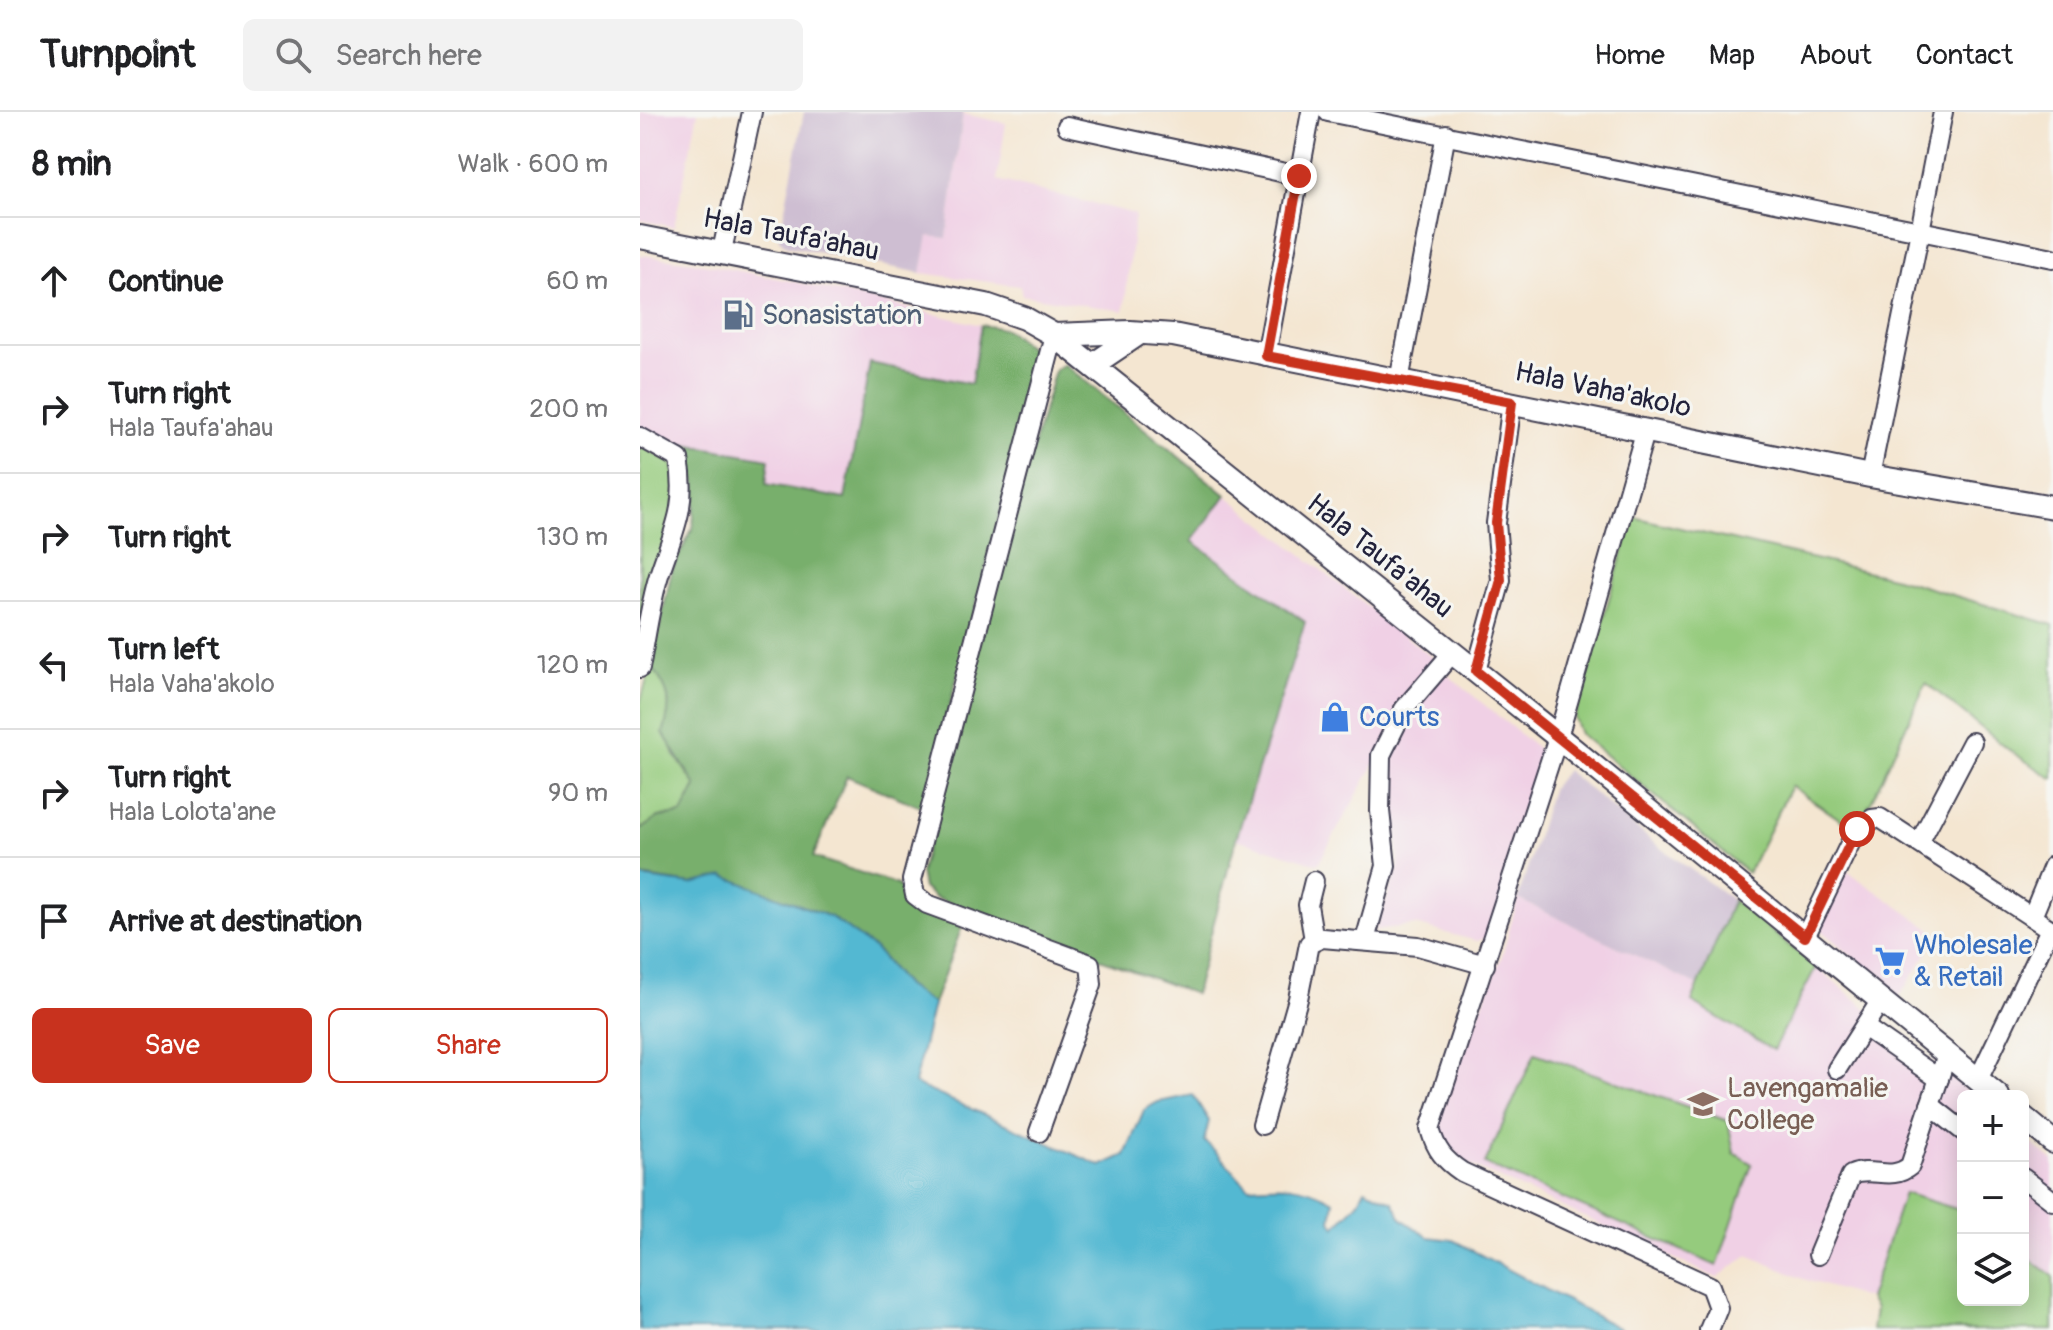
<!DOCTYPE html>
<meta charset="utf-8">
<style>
:root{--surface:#fff;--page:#f2f2f2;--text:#202124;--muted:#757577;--line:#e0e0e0;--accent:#c8321e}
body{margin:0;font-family:Pangolin,sans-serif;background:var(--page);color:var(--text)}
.controls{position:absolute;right:24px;bottom:24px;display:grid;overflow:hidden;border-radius:12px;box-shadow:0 4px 20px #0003}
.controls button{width:72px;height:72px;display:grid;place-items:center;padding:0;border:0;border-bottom:2px solid var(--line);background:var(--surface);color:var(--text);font:40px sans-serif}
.stop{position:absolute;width:24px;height:24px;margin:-18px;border:6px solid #c8321e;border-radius:50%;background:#fff}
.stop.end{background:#c8321e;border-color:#fff;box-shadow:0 2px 8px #0008}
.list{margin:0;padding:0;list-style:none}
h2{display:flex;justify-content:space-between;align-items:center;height:104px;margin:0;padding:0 32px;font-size:34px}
h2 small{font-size:26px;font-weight:400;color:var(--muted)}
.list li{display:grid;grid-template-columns:52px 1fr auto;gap:24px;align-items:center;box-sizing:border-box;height:128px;padding:0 32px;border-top:2px solid var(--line)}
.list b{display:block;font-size:30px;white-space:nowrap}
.list p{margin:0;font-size:26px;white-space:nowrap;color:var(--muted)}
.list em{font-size:26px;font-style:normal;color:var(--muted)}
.actions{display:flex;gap:16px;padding:24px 32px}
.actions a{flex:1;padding:18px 0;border:2px solid var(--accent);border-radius:12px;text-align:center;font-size:28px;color:var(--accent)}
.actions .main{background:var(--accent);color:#fff}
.icon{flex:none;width:44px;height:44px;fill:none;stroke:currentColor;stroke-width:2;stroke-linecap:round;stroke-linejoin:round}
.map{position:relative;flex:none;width:1413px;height:1218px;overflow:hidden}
header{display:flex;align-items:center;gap:48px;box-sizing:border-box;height:112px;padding:0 40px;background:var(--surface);border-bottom:2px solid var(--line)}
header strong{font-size:38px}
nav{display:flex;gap:44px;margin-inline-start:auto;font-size:28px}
.search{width:560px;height:72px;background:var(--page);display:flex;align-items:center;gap:20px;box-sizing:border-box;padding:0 28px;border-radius:12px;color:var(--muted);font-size:30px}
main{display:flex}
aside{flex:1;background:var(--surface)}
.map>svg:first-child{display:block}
.built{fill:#f0d0e5}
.industrial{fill:#cebed2}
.green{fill:#95cb7d;stroke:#5c765c;stroke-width:2}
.forest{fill:#78af6c;stroke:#4d6854;stroke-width:2}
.water{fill:#53b8d2;stroke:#3a6d86;stroke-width:2}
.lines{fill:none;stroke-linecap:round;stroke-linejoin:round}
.minor-casing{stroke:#423f52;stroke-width:22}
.major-casing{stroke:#423f52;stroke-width:26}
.minor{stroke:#fff;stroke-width:18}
.major{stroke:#fff;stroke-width:22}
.route{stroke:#c8321e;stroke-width:10}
.labels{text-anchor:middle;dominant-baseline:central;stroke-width:6;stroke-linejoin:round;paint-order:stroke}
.street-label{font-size:28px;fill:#22223b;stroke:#f6f6f2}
.service-label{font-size:28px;fill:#4e5e75;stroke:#f6f6f2;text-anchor:start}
.shop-label{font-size:28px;fill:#366cbe;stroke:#f6f6f2;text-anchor:start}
.education-label{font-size:28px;fill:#785e54;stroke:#f6f6f2;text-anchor:start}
</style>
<header>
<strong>Turnpoint</strong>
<div class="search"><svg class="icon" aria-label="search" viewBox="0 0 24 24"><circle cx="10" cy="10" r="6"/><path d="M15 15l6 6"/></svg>Search here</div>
<nav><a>Home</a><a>Map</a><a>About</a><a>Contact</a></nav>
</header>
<main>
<aside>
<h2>8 min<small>Walk · 600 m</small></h2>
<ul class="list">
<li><svg class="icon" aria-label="ahead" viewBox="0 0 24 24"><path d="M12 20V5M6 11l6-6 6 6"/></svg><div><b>Continue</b></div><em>60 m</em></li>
<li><svg class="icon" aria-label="right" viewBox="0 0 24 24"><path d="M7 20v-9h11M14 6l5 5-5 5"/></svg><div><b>Turn right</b><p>Hala Taufa'ahau</p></div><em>200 m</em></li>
<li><svg class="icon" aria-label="right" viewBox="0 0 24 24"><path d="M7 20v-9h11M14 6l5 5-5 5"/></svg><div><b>Turn right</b></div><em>130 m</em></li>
<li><svg class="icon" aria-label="left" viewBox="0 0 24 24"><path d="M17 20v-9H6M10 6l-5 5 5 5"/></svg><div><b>Turn left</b><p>Hala Vaha'akolo</p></div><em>120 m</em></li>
<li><svg class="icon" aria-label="right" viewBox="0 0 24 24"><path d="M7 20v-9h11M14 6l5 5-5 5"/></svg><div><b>Turn right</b><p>Hala Lolota'ane</p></div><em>90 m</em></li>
<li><svg class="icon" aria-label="arrive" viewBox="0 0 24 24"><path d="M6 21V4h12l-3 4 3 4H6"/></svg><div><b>Arrive at destination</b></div></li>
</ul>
<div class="actions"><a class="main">Save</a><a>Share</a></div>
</aside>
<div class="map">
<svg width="1413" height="1218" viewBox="0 0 1413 1218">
<rect width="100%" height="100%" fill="#f6f6f2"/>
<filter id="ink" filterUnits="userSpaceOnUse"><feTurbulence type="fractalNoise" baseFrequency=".0125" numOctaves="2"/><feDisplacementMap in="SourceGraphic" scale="16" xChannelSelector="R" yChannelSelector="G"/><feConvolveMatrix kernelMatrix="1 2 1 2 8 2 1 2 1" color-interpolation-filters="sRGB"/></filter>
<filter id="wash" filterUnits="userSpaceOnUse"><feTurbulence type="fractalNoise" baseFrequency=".006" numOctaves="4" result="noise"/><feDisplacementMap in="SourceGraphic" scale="32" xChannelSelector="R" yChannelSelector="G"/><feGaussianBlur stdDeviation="1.8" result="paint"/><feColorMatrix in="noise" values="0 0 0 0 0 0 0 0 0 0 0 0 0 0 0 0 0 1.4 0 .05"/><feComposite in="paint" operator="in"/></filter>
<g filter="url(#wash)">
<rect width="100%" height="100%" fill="#f4e6d1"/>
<g class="built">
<path d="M0,0H58L34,115L0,108Z"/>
<path d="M323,2L366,11L357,68L495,102L484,199L382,183L380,174L281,161L288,124L307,126Z"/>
<path d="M0,143L54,150L160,171L341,213L332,273L230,251L205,387L126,372L129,347L45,332L7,321L0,314Z"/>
<path d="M586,383L794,547L678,752L596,727L665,510L552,428Z"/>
<path d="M803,559L907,644L851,824L837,829L775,813L735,818L759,753L751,648L778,592Z"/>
<path d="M1207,759L1299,823L1260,884L1177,815Z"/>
<path d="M878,787L1059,874L1053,890L1133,938L1176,855L1334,984H1323V1099L1264,1082L1229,1187L1163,1167L1108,1143L1077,1166L822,1049L802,1026L799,1000L862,844Z"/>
<path d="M1383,1025L1413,1049V1164L1383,1142Z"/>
</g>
<g class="industrial">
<path d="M164,0H323L307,126L288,124L281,161L147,134L139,127Z"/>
<path d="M926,658L1014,731L1093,788L1059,874L878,787L911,678Z"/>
</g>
<g class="green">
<path d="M0,333L32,351L38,376L0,535Z"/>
<path d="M993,405L1256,466L1413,513V667L1369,638L1286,571L1232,688L1214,717L1151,674L1108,761L940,622L934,606Z"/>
<path d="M11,554L27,575L34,642L56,674L42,702L19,705L0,718V591Z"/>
<path d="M1093,788L1176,855L1133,938L1052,890Z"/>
<path d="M895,941L1088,1009L1094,1041L1112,1052L1077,1154L845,1052Z"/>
<path d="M1264,1081L1323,1099V1188H1383V1142L1413,1164V1218H1232L1235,1197L1229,1187Z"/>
</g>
<g class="forest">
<path d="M341,213L365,217L401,244L283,696L207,664L173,745L258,773L273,797L323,812L293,892L266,874L235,837L191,805L84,765L51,772L0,764V718L19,705L42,702L56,674L23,621C33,590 30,579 11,554L32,458L53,415L56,372L45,332L129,347L126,372L205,387L230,251L331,272Z"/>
<path d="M424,252L586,383L552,429L665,510L596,727L555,882L295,786L283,776L280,761L368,421L415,258Z"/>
</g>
<path class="water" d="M84,764L191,805L235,837L266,874L293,892L274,972L461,1054L485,1043L504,998L518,990L553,983L569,1009L564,1029C581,1042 592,1061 609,1075C642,1072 662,1071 694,1089L691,1109L695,1115L718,1091L725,1077L753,1090L762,1107L788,1125L813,1128L982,1218H0V765L51,772Z"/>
</g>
<g filter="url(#ink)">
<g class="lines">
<g class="minor-casing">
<g id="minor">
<path d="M688,0L1280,119L1303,0"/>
<path d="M427,14L659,64"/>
<path d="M82,139L112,0"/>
<path d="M626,244L671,0"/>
<path d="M759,269L806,22"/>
<path d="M1006,317L918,625L790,1017C796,1038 804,1048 822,1060L1070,1174L1078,1196L1069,1218"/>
<path d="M0,325L39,347C48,395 33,420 19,463C10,492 6,525 0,556"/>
<path d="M1230,364L1280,119L1413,146"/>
<path d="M836,559L861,468L856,411L872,290"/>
<path d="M1280,729L1332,630"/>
<path d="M674,769L668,793L674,828"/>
<path d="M1392,805L1413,754"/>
<path d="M1165,825L1217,717L1232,707L1240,706L1413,819"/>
<path d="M725,828L746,754L740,699L741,643L764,597L813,540"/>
<path d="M1226,916L1299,967"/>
<path d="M1197,957L1241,888"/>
<path d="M1338,968L1410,817"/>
<path d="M1290,993L1323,1019"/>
<path d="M622,1013L658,887L669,832L682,826L778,834L845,853"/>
<path d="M399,1020L452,872L450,852L287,792L275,783L272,768L414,223"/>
<path d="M1383,1066L1413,1089"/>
<path d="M1178,1143L1211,1063C1232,1054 1251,1070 1270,1054L1307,942"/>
</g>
</g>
<g class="major-casing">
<g id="major">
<path d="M0,125L346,193L384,206L414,223L918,625L1358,984"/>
<path d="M414,223L490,220L533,223L1230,364L1413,395"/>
<path d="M454,252L500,221"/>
<path d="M1383,1005L1413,1030"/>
</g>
</g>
<use href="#minor" class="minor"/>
<use href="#major" class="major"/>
</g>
</g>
<g class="lines" filter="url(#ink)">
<path class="route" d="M659,64L626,244L872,290L856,411L861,468L836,559L1165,825L1217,717"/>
</g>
<defs>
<g id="fuel-bare" transform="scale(2.4)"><path d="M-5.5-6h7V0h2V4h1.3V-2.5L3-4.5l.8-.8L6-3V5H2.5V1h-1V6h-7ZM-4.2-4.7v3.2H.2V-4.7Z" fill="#5c6f8a" stroke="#f6f6f2" stroke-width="2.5" paint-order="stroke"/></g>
<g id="shop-bare" transform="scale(2.4)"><path d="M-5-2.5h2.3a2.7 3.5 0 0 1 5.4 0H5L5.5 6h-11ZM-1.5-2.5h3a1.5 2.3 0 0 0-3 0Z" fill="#3f7fe0" stroke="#f6f6f2" stroke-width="2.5" paint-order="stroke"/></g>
<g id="supermarket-bare" transform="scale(2.4)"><path d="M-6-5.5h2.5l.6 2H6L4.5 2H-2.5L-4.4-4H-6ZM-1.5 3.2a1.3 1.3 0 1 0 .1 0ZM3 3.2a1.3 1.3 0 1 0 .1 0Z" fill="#3f7fe0" stroke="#f6f6f2" stroke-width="2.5" paint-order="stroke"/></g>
<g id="school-bare" transform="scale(2.4)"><path d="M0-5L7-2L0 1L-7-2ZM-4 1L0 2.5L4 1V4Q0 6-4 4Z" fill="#8d6e63" stroke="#f6f6f2" stroke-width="2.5" paint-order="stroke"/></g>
</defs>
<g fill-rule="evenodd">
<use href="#fuel-bare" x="98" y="203"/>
<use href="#shop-bare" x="695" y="605"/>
<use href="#supermarket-bare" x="1250" y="849"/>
<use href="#school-bare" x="1063" y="992"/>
</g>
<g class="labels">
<g class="street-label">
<text transform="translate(151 123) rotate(11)">Hala Taufa'ahau</text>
<text transform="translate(963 278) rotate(12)">Hala Vaha'akolo</text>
<text transform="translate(740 444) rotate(39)">Hala Taufa'ahau</text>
</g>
<g class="service-label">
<text x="122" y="203">Sonasistation</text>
</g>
<g class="shop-label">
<text x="719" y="605">Courts</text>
<text x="1274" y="833">Wholesale<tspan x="1274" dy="32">&amp; Retail</tspan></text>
</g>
<g class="education-label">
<text x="1087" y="976">Lavengamalie<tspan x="1087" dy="32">College</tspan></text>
</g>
</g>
</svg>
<div class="controls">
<button>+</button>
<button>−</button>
<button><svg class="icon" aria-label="layers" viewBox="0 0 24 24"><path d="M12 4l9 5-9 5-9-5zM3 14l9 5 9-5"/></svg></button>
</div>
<div class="stop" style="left:1217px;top:717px"></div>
<div class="stop end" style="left:659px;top:64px"></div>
</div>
</main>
